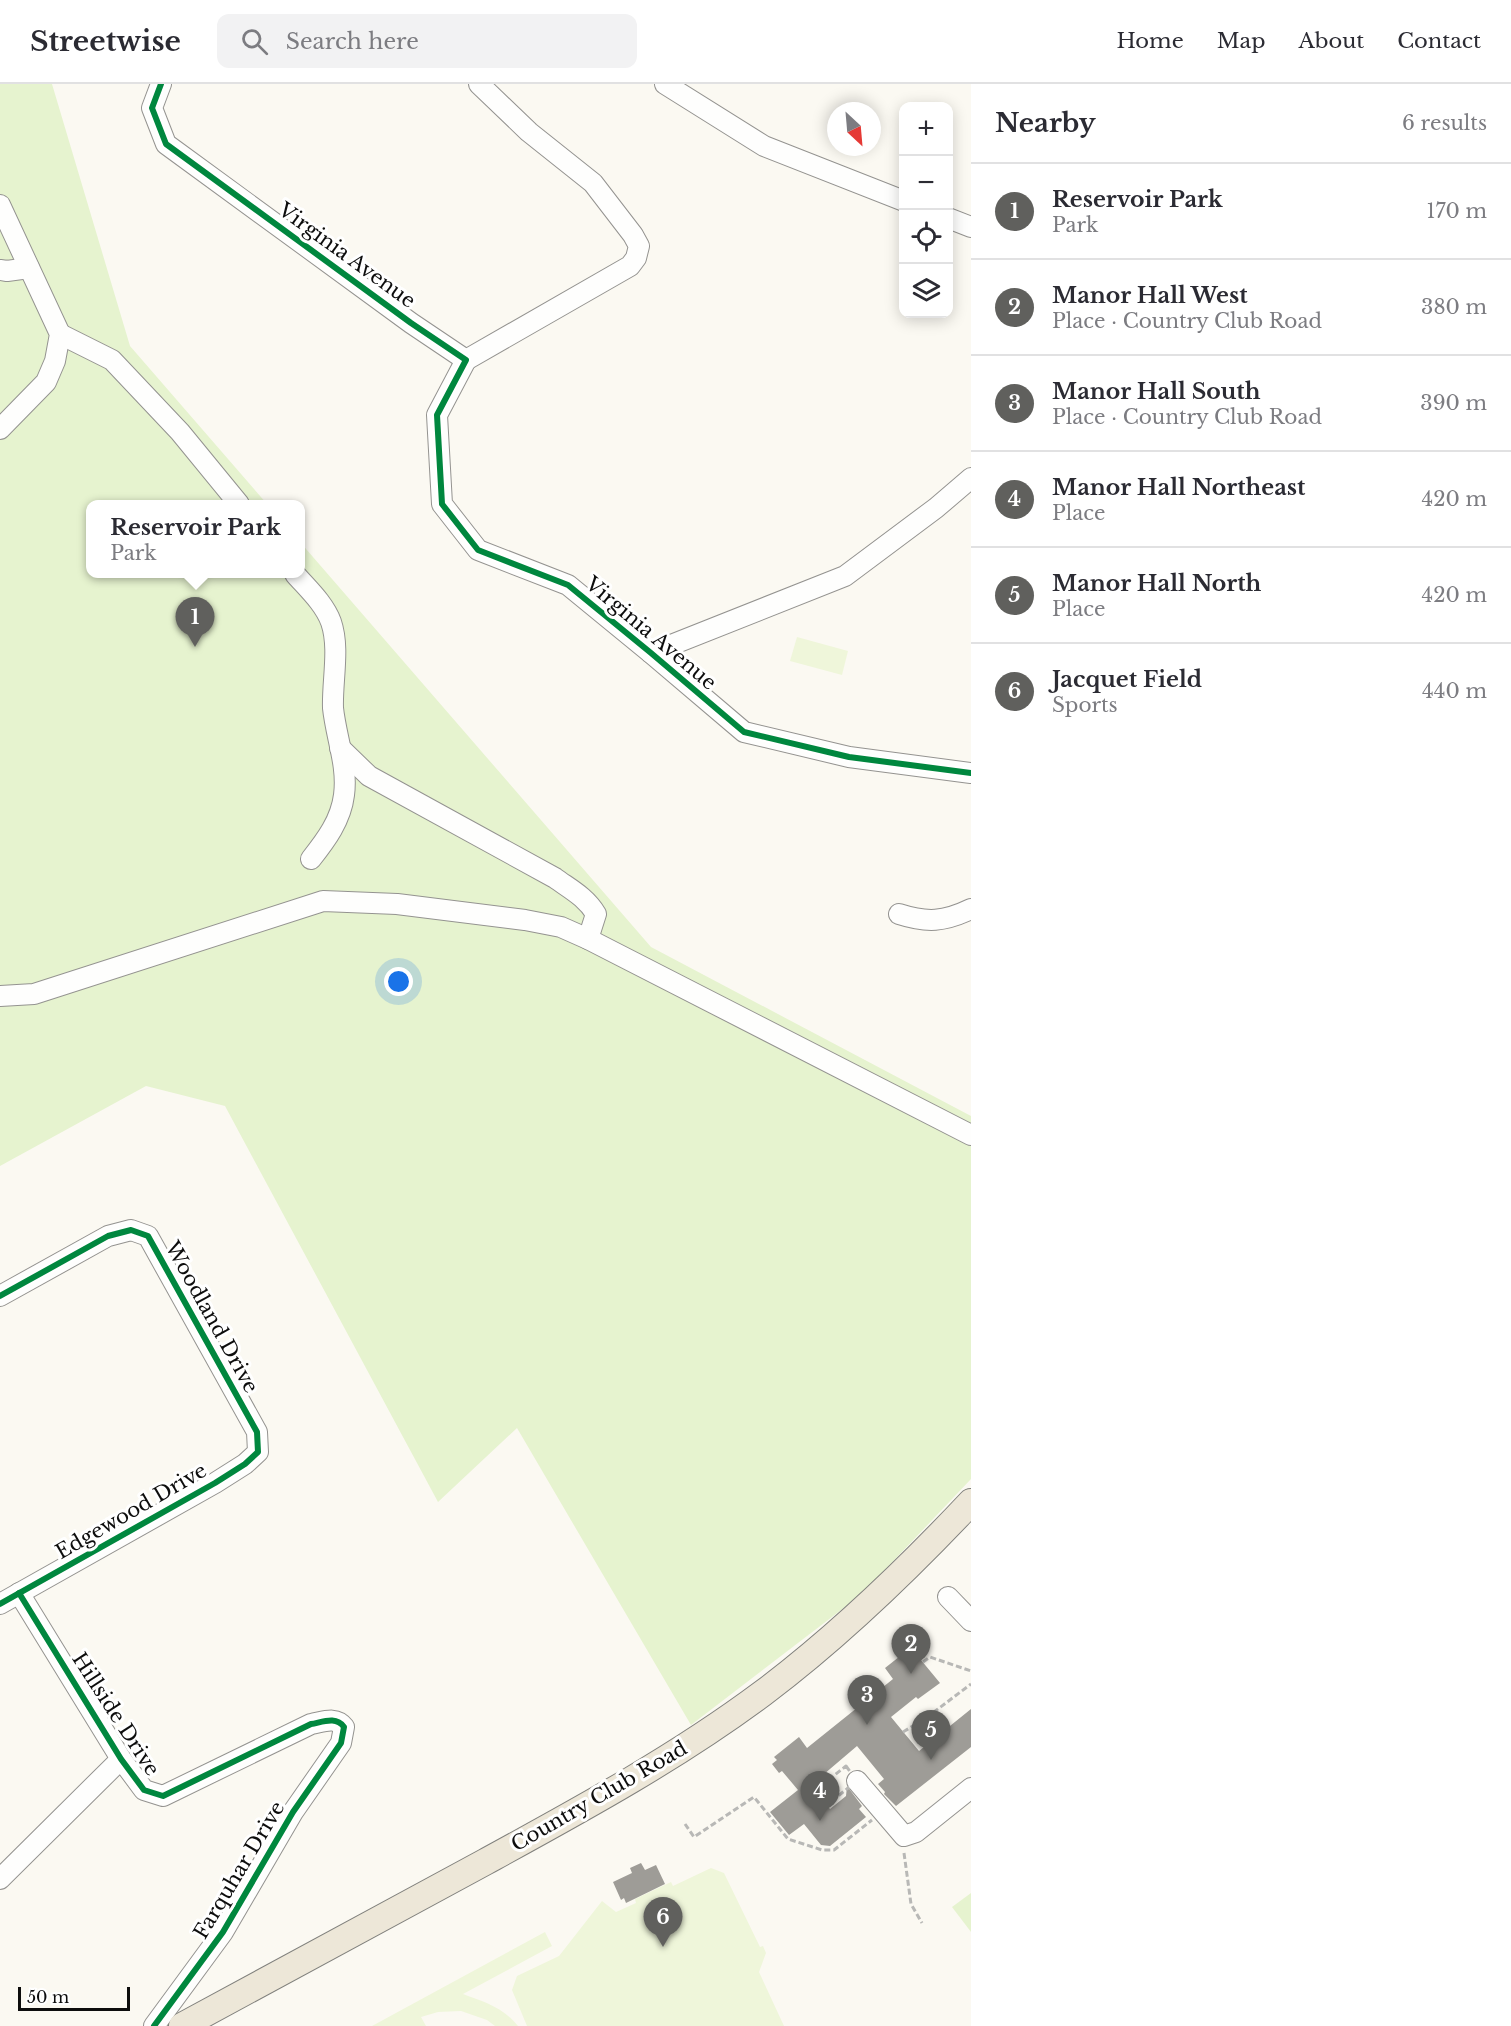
<!DOCTYPE html>
<meta charset="utf-8">
<style>
:root{--surface:#fff;--page:#f2f2f3;--text:#2b2b33;--muted:#7c7c81;--line:#e1e1e2;--accent:#60605d}
body{margin:0;font-family:"Libre Baskerville",serif;background:var(--page);color:var(--text)}
.controls{position:absolute;right:18px;top:18px;display:grid;overflow:hidden;border-radius:12px;box-shadow:0 3px 15px #0003}
.controls button{width:54px;height:54px;display:grid;place-items:center;padding:0;border:0;border-bottom:2px solid var(--line);background:var(--surface);color:var(--text);font:30px sans-serif}
.compass{position:absolute;left:827px;top:18px;width:54px;height:54px;border-radius:50%;background:var(--surface);box-shadow:0 3px 15px #0003;rotate:154deg}
.scale{position:absolute;left:18px;bottom:15px;width:112px;box-sizing:border-box;padding-left:6px;border:3px solid #0d0d0d;border-top:0;font-size:16px;line-height:21px;white-space:nowrap;color:#0d0d0d;-webkit-text-stroke:4px #fff;paint-order:stroke}
.you{position:absolute;left:399px;top:898px;width:21px;height:21px;margin:-15px;border:4px solid #fff;border-radius:50%;background:#1a73e8;box-shadow:0 0 0 9px #1a73e833}
.badge{display:grid;place-items:center;width:39px;height:39px;border-radius:50%;background:var(--accent);color:#fff;font-size:20px;font-weight:700}
.pin{position:absolute;translate:-50% -50px;filter:drop-shadow(0 2px 3px #0008)}
.pin::after{content:'';position:absolute;top:32px;width:21px;height:18px;background:inherit;clip-path:polygon(0 0,100% 0,50% 100%)}
.popup{position:absolute;left:86px;top:416px;width:219px;height:78px;box-sizing:border-box;display:grid;place-content:center;border-radius:12px;background:var(--surface);filter:drop-shadow(0 2px 4px #0005);font-size:20px;white-space:nowrap;color:var(--muted)}
.popup b{font-size:22px;color:var(--text)}
.popup::after{content:'';position:absolute;left:50%;top:100%;margin-left:-12px;border:12px solid transparent;border-top-color:var(--surface)}
.list{margin:0;padding:0;list-style:none}
h2{display:flex;justify-content:space-between;align-items:center;height:78px;margin:0;padding:0 24px;font-size:26px}
h2 small{font-size:20px;font-weight:400;color:var(--muted)}
.list li{display:grid;grid-template-columns:39px 1fr auto;gap:18px;align-items:center;box-sizing:border-box;height:96px;padding:0 24px;border-top:2px solid var(--line)}
.list b{display:block;font-size:22px;white-space:nowrap}
.list p{margin:0;font-size:20px;white-space:nowrap;color:var(--muted)}
.list em{font-size:20px;font-style:normal;color:var(--muted)}
.icon{flex:none;width:33px;height:33px;fill:none;stroke:currentColor;stroke-width:2;stroke-linecap:round;stroke-linejoin:round}
.map{position:relative;flex:none;width:971px;height:1942px;overflow:hidden}
header{display:flex;align-items:center;gap:36px;box-sizing:border-box;height:84px;padding:0 30px;background:var(--surface);border-bottom:2px solid var(--line)}
header strong{font-size:28px}
nav{display:flex;gap:33px;margin-inline-start:auto;font-size:21px}
.search{width:420px;height:54px;background:var(--page);display:flex;align-items:center;gap:15px;box-sizing:border-box;padding:0 21px;border-radius:12px;color:var(--muted);font-size:22px}
main{display:flex}
aside{flex:1;background:var(--surface)}
.map>svg:first-child{display:block}
.green{fill:#e6f3cf}
.pitch{fill:#eff6da}
.building{fill:#9e9c97}
.lines{fill:none;stroke-linecap:round;stroke-linejoin:round}
.minor-casing{stroke:#949390;stroke-width:22}
.major-casing{stroke:#81817d;stroke-width:28}
.path{stroke:#b8b8b6;stroke-width:3;stroke-dasharray:6 3;stroke-linecap:butt}
.minor{stroke:#fefefd;stroke-width:20}
.major{stroke:#ede7d8;stroke-width:26}
.cycleway-casing{stroke:#fff;stroke-width:10}
.cycleway{stroke:#00873e;stroke-width:6}
.labels{text-anchor:middle;dominant-baseline:central;stroke-width:6;stroke-linejoin:round;paint-order:stroke}
.street-label{font-size:20px;fill:#0d0d0d;stroke:#fff}
</style>
<header>
<strong>Streetwise</strong>
<div class="search"><svg class="icon" aria-label="search" viewBox="0 0 24 24"><circle cx="10" cy="10" r="6"/><path d="M15 15l6 6"/></svg>Search here</div>
<nav><a>Home</a><a>Map</a><a>About</a><a>Contact</a></nav>
</header>
<main>
<div class="map">
<svg width="971" height="1942" viewBox="0 0 971 1942">
<rect width="100%" height="100%" fill="#fbf9f2"/>
<g class="green">
<path d="M0,0H52L130,262L267,420H90V490H300V458L651,863L971,1032V1395L862,1510L691,1641L517,1344L438,1418L225,1022L146,1002L0,1082Z"/>
<path d="M971,1809V1848L952,1823Z"/>
</g>
<g class="pitch">
<path d="M797,553L848,567L842,591L790,577Z"/>
<path d="M711,1784L724,1789L760,1863L763,1862L766,1869L759,1888L784,1942H527L512,1906L517,1892L559,1872L602,1817L616,1828L636,1819L635,1815L671,1798L673,1802Z"/>
<path d="M545,1848L552,1862L463,1910C484,1918 503,1923 518,1942H495L487,1936L461,1927L438,1928L421,1933L426,1942H372Z"/>
</g>
<g class="building">
<path d="M917,1564L924,1573L921,1576L940,1599L918,1615L916,1613L891,1633L919,1667L971,1625V1663L896,1722L884,1710L885,1708L878,1700L884,1695L857,1662L810,1702L830,1725L846,1712L847,1702L862,1722L859,1725L866,1733L830,1762L821,1761L804,1740L789,1751L770,1728L798,1706L782,1687L779,1689L772,1680L777,1676L774,1673L799,1653L807,1664L893,1595L885,1584L909,1565L912,1568Z"/>
<path d="M641,1779L645,1786L656,1781L665,1800L626,1819L624,1814L621,1816L613,1798L632,1789L630,1784Z"/>
</g>
<g class="lines">
<g class="minor-casing">
<g id="minor">
<path d="M161,0L152,24L166,60L411,239L466,276L437,331L442,420L478,466L568,501L651,569L744,648L849,673L971,689"/>
<path d="M665,0L764,62L904,117"/>
<path d="M0,121L60,250L55,277L46,298L0,345"/>
<path d="M948,134L971,143"/>
<path d="M0,186L7,187L29,184"/>
<path d="M60,250L112,276L180,348L239,420"/>
<path d="M466,276L630,182L636,174L639,162L633,151L593,99L529,48L479,0"/>
<path d="M295,490C307,504 324,519 331,538C340,564 332,597 333,624C336,653 348,682 344,711C341,736 326,756 311,775"/>
<path d="M651,569L845,492L936,424L971,394"/>
<path d="M340,664L369,692L555,794C570,805 586,813 596,830L588,855"/>
<path d="M899,830C927,839 944,838 971,825"/>
<path d="M0,912L34,910L323,817L397,820L525,836L561,843L588,855L971,1051"/>
<path d="M0,1212L108,1152L131,1146L148,1152L257,1348L258,1368L245,1380L215,1399L0,1520"/>
<path d="M19,1509L121,1675L144,1706L163,1712L311,1640C323,1638 336,1632 344,1643L341,1659L293,1728L223,1848L154,1942"/>
<path d="M948,1513L971,1537"/>
<path d="M857,1697L904,1752L916,1748L971,1704"/>
<path d="M0,1795L121,1675"/>
</g>
</g>
<g class="major-casing">
<path id="major" d="M182,1942C283,1888 384,1833 485,1778C580,1726 676,1674 763,1609C839,1552 906,1487 971,1418"/>
</g>
<g class="path">
<path d="M923,1578L930,1573L971,1587"/>
<path d="M903,1648L926,1634L971,1600"/>
<path d="M846,1682L857,1697L833,1716L821,1703L812,1709Z"/>
<path d="M685,1740L694,1753L754,1713L788,1755L822,1766H834L872,1736"/>
<path d="M904,1769L911,1820L922,1839"/>
</g>
<use href="#minor" class="minor"/>
<use href="#major" class="major"/>
<g class="cycleway-casing">
<g id="cycleway">
<path d="M161,0L152,24L166,60L411,239L466,276L437,331L442,420L478,466L568,501L651,569L744,648L849,673L971,689"/>
<path d="M0,1212L108,1152L131,1146L148,1152L257,1348L258,1368L245,1380L215,1399L0,1520"/>
<path d="M19,1509L121,1675L144,1706L163,1712L311,1640C323,1638 336,1632 344,1643L341,1659L293,1728L223,1848L154,1942"/>
</g>
</g>
<use href="#cycleway" class="cycleway"/>
</g>
<g class="labels">
<g class="street-label">
<text transform="translate(347 171) rotate(36)">Virginia Avenue</text>
<text transform="translate(651 549) rotate(40)">Virginia Avenue</text>
<text transform="translate(212 1233) rotate(61)">Woodland Drive</text>
<text transform="translate(131 1427) rotate(-30)">Edgewood Drive</text>
<text transform="translate(116 1630) rotate(57)">Hillside Drive</text>
<text transform="translate(599 1712) rotate(-30)">Country Club Road</text>
<text transform="translate(239 1786) rotate(-59)">Farquhar Drive</text>
</g>
</g>
</svg>
<div class="controls">
<button>+</button>
<button>−</button>
<button><svg class="icon" aria-label="locate" viewBox="0 0 24 24"><circle cx="12" cy="12" r="6"/><path d="M12 2v4M12 18v4M2 12h4M18 12h4"/></svg></button>
<button><svg class="icon" aria-label="layers" viewBox="0 0 24 24"><path d="M12 4l9 5-9 5-9-5zM3 14l9 5 9-5"/></svg></button>
</div>
<svg class="compass" viewBox="-18 -18 36 36"><path d="M0-13l5 13h-10z" fill="#e53935"/><path d="M0 13l5-13h-10z" fill="#7c7c81"/></svg>
<div class="scale">50 m</div>
<div class="you"></div>
<div class="pin badge" style="left:195px;top:563px">1</div>
<div class="popup"><b>Reservoir Park</b>Park</div>
<div class="pin badge" style="left:911px;top:1590px">2</div>
<div class="pin badge" style="left:867px;top:1641px">3</div>
<div class="pin badge" style="left:820px;top:1737px">4</div>
<div class="pin badge" style="left:931px;top:1676px">5</div>
<div class="pin badge" style="left:663px;top:1863px">6</div>
</div>
<aside>
<h2>Nearby<small>6 results</small></h2>
<ul class="list">
<li><span class="badge">1</span><div><b>Reservoir Park</b><p>Park</p></div><em>170 m</em></li>
<li><span class="badge">2</span><div><b>Manor Hall West</b><p>Place · Country Club Road</p></div><em>380 m</em></li>
<li><span class="badge">3</span><div><b>Manor Hall South</b><p>Place · Country Club Road</p></div><em>390 m</em></li>
<li><span class="badge">4</span><div><b>Manor Hall Northeast</b><p>Place</p></div><em>420 m</em></li>
<li><span class="badge">5</span><div><b>Manor Hall North</b><p>Place</p></div><em>420 m</em></li>
<li><span class="badge">6</span><div><b>Jacquet Field</b><p>Sports</p></div><em>440 m</em></li>
</ul>
</aside>
</main>
